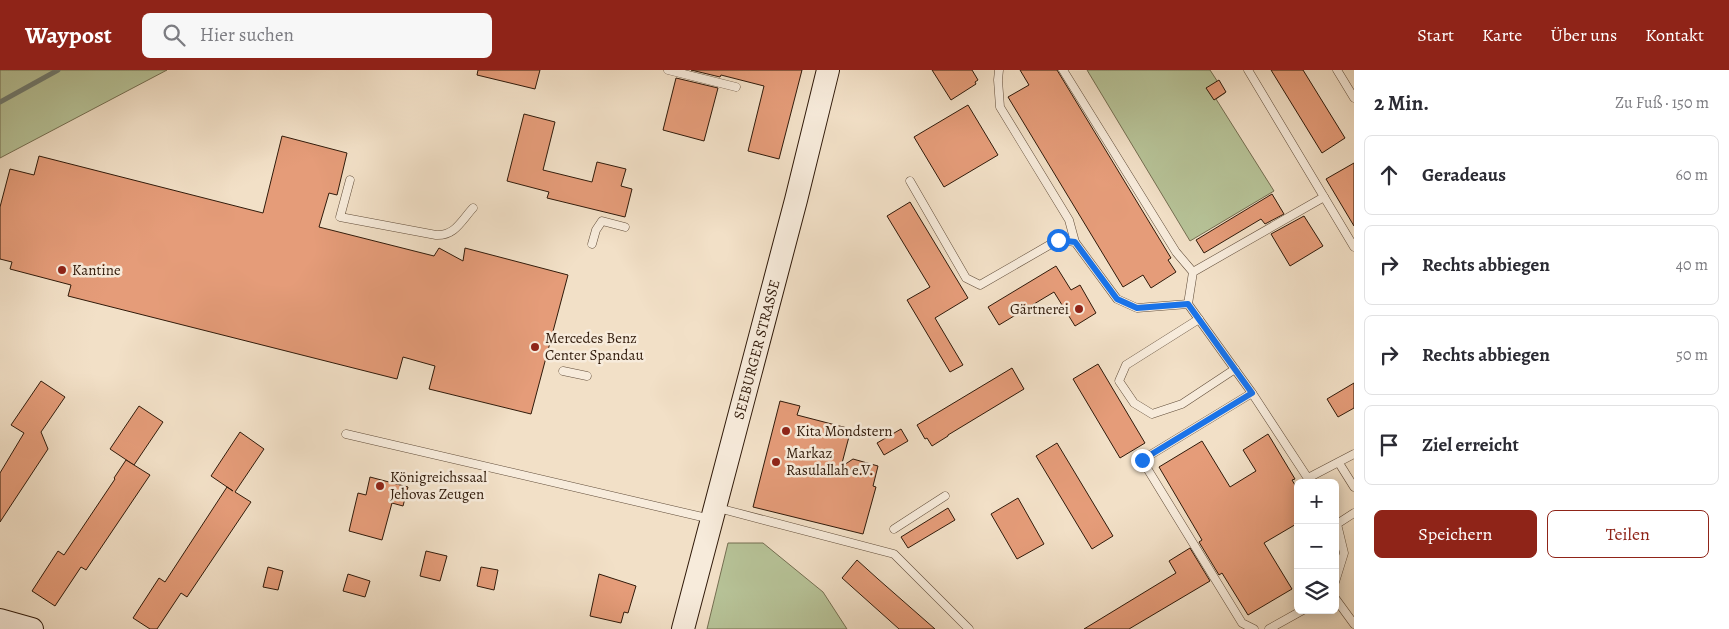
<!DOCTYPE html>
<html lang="de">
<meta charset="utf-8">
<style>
:root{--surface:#fff;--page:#f7f7f7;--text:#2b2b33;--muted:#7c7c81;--line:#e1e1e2;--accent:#8f2418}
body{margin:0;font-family:Alegreya,serif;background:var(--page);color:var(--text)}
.controls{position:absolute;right:15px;bottom:15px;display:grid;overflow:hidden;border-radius:8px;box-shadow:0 2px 12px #0003}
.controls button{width:45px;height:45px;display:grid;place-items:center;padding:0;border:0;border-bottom:1px solid var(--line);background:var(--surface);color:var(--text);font:25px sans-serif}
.stop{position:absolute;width:15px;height:15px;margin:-11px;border:4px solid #1a73e8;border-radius:50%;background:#fff}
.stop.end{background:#1a73e8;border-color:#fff;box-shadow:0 1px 5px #0008}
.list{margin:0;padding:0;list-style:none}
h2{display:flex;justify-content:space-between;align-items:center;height:65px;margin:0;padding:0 20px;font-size:21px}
h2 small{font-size:16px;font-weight:400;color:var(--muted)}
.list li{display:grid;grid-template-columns:32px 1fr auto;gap:15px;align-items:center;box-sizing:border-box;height:80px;margin:0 10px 10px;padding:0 10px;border:1px solid var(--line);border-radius:8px}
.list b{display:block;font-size:19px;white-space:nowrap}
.list em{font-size:16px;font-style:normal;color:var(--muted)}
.actions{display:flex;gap:10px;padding:15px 20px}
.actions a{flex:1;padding:11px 0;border:1px solid var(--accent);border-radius:8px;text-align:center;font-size:18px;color:var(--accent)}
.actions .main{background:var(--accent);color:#fff}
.icon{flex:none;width:28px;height:28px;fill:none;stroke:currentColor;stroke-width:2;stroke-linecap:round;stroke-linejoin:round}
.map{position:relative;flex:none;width:1354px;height:559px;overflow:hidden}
header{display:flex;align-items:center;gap:30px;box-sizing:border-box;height:70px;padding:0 25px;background:var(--accent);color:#fff}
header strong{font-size:24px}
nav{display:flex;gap:28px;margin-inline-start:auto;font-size:18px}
.search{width:350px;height:45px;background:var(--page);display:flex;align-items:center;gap:12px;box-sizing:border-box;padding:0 18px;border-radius:8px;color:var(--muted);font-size:19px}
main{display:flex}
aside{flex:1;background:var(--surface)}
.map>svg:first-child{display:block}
.green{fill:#b7c398;stroke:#746e51}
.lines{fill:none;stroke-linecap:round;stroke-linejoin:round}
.stream{stroke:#707c72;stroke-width:5}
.building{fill:#e59c79;stroke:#301a0a}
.lane-casing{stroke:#604c39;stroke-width:9}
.secondary-casing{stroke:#301a0a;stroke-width:24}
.lane{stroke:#f7ebdb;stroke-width:8}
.secondary{stroke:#f7ebdb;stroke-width:22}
.route{stroke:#1a73e8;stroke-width:6}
.poi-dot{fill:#8f2418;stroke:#f7ebdb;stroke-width:2}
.labels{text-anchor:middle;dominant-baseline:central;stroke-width:5;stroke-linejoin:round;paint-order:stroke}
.poi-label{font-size:15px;fill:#301a0a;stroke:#f7ebdb;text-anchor:start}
.street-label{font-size:15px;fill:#301a0a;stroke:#f7ebdb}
</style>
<header>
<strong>Waypost</strong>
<div class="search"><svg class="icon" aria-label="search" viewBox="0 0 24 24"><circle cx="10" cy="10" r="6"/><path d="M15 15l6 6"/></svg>Hier suchen</div>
<nav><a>Start</a><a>Karte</a><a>Über uns</a><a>Kontakt</a></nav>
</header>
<main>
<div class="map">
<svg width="1354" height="559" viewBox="0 0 1354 559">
<rect width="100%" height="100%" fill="#f2e0c7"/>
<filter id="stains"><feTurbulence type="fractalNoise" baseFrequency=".004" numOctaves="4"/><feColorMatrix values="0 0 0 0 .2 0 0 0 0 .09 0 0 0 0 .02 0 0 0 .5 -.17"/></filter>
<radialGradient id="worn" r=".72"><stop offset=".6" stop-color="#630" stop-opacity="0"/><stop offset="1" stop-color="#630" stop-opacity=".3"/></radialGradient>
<g class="green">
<path d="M0,0H167L0,88Z"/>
<path d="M1087,0H1210L1225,23L1216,29L1274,121L1190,171Z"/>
<path d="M728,473H763L823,522L847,559H707Z"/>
</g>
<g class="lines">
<path class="stream" d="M0,32L58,0"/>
</g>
<g class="building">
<path d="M478,0H540L535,19L477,5Z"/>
<path d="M691,0H802L779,89L748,81L764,16L721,5L720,7Z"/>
<path d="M932,0H972L978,10L975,12L976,14L951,30Z"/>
<path d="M1020,0H1057L1171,188L1168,190L1176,202L1151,218L1143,205L1123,217L1008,27L1029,15Z"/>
<path d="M1271,0H1303L1345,68L1322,83Z"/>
<path d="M676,8L718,18L704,71L663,60Z"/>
<path d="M1219,10L1226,22L1214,30L1206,18Z"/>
<path d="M968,35L998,85L944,117L914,67Z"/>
<path d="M524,44L555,52L543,100L592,112L597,92L626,99L621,116L632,119L625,147L547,128L549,122L507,111Z"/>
<path d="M282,66L347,83L337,125L329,123L319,157L434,186L439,178L463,191L465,178L568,205L531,344L429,319L435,296L403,287L397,309L68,226L71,215L10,199L12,192L0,189V137L10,99L34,105L39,86L263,143Z"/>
<path d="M1354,93V156L1326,109Z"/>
<path d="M1272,124L1284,144L1265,154L1261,149L1204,183L1196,170Z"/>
<path d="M910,132L968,228L935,248L963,295L950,302L907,230L930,217L887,146Z"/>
<path d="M1304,146L1323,176L1290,196L1271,164Z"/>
<path d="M1056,196L1071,220L1080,215L1096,243L1075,256L1054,222L999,255L988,237Z"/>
<path d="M1098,294L1145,373L1120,388L1073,309Z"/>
<path d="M1012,298L1024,319L948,365V366L932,376L927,368L925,369L917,355Z"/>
<path d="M41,311L65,327L41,362L48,379L0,452V403L24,363L11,355Z"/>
<path d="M1354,313V338L1338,347L1327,329Z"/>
<path d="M780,331L800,336L797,345L851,359L841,397L853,389L878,396L873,416L876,417L863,464L753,437Z"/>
<path d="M139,336L163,352L134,395L110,379Z"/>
<path d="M901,359L908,371L884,385L877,373Z"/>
<path d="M240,362L264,379L235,422L251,432L187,527L181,523L157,559H150L133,548L159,508L165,512L227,417L233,421L211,406Z"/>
<path d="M1268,364L1295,409L1292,410L1298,420V453L1264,473L1292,519L1248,545L1222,503L1219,505L1199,472L1202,470L1159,397L1202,371L1230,417L1256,401L1243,380Z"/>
<path d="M1057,373L1113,466L1092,479L1036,386Z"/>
<path d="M126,390L150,405L86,500L81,497L55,536L32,521L58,481L64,485L115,409L114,408Z"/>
<path d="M370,407L408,417L403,436L392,433L382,470L349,461L358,423L366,425Z"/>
<path d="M1018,428L1044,474L1017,489L991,444Z"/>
<path d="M948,438L955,450L908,478L901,467Z"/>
<path d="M1190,478L1210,511L1129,559H1084L1176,503L1169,491Z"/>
<path d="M426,481L447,486L440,511L420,506Z"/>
<path d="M857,490L878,509L935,559H899L889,550L842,508Z"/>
<path d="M268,497L283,501L278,520L263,517Z"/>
<path d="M481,497L498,500L494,520L477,516Z"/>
<path d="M348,504L370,511L365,527L343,521Z"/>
<path d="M599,504L636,516L628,543L624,542L621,553L590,546Z"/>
</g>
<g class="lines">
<g class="lane-casing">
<g id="lane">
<path d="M668,0L736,17"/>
<path d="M999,0L998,10L1000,37L1069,150L1075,172"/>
<path d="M1063,0L1176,182L1193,202"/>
<path d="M1248,0L1354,177"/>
<path d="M1337,0L1354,28"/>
<path d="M350,110L340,147L436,165C455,166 461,151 473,138"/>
<path d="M910,111L966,208L980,215L1058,170L1075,172L1117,229L1137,238L1188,234L1252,323"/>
<path d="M592,174L596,160L602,151L625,157"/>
<path d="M1188,234L1193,202L1324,127"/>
<path d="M1199,249L1126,295L1119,311L1134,333L1152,344L1182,334L1235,299"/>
<path d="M563,301L587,306"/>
<path d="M346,364L711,449"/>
<path d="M1339,393L1354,417"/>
<path d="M1308,408L1354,384"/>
<path d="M718,438L894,484L969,559"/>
<path d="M894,459L945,426"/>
<path d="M1335,512L1344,483L1337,454L1354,443"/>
<path d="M1335,528L1354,554"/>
<path d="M1254,559L1242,553L1142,390L1252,323L1311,413"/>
<path d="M1269,559L1303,540"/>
</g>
</g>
<g class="secondary-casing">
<g id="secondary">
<path d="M0,550L32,559"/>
<path id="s1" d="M683,559L796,130L828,0"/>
</g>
</g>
<use href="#lane" class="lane"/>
<use href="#secondary" class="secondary"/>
</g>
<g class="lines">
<path class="route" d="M1058,170L1075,172L1117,229L1137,238L1188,234L1252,323L1142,390"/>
</g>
<g class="poi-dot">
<circle cx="62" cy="200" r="5"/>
<circle cx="1079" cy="239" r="5"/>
<circle cx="535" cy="277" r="5"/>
<circle cx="786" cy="361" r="5"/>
<circle cx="776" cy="392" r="5"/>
<circle cx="380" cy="416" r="5"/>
</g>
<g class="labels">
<g class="poi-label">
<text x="72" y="200">Kantine</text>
<text x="1069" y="239" text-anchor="end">Gärtnerei</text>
<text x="545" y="268">Mercedes Benz<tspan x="545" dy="17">Center Spandau</tspan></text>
<text x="796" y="361">Kita Mondstern</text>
<text x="786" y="383">Markaz<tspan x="786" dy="17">Rasulallah e.V.</tspan></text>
<text x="390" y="407">Königreichssaal<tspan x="390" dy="17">Jehovas Zeugen</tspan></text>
</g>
<g class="street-label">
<text stroke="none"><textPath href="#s1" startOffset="289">SEEBURGER STRASSE</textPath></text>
</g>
</g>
<rect width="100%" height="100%" filter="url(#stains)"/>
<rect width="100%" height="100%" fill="url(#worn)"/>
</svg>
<div class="controls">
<button>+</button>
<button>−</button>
<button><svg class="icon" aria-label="layers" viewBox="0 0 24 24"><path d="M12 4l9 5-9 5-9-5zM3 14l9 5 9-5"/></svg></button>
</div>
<div class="stop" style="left:1058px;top:170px"></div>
<div class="stop end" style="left:1142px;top:390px"></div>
</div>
<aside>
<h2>2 Min.<small>Zu Fuß · 150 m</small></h2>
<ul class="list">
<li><svg class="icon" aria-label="ahead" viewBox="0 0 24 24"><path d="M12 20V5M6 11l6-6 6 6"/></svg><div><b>Geradeaus</b></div><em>60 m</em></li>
<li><svg class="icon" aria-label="right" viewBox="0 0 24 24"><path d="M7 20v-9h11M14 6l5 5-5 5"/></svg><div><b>Rechts abbiegen</b></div><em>40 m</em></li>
<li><svg class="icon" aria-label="right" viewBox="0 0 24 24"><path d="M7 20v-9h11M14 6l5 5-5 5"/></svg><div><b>Rechts abbiegen</b></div><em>50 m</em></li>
<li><svg class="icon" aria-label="arrive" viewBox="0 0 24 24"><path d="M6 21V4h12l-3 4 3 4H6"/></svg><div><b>Ziel erreicht</b></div></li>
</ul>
<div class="actions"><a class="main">Speichern</a><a>Teilen</a></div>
</aside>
</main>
